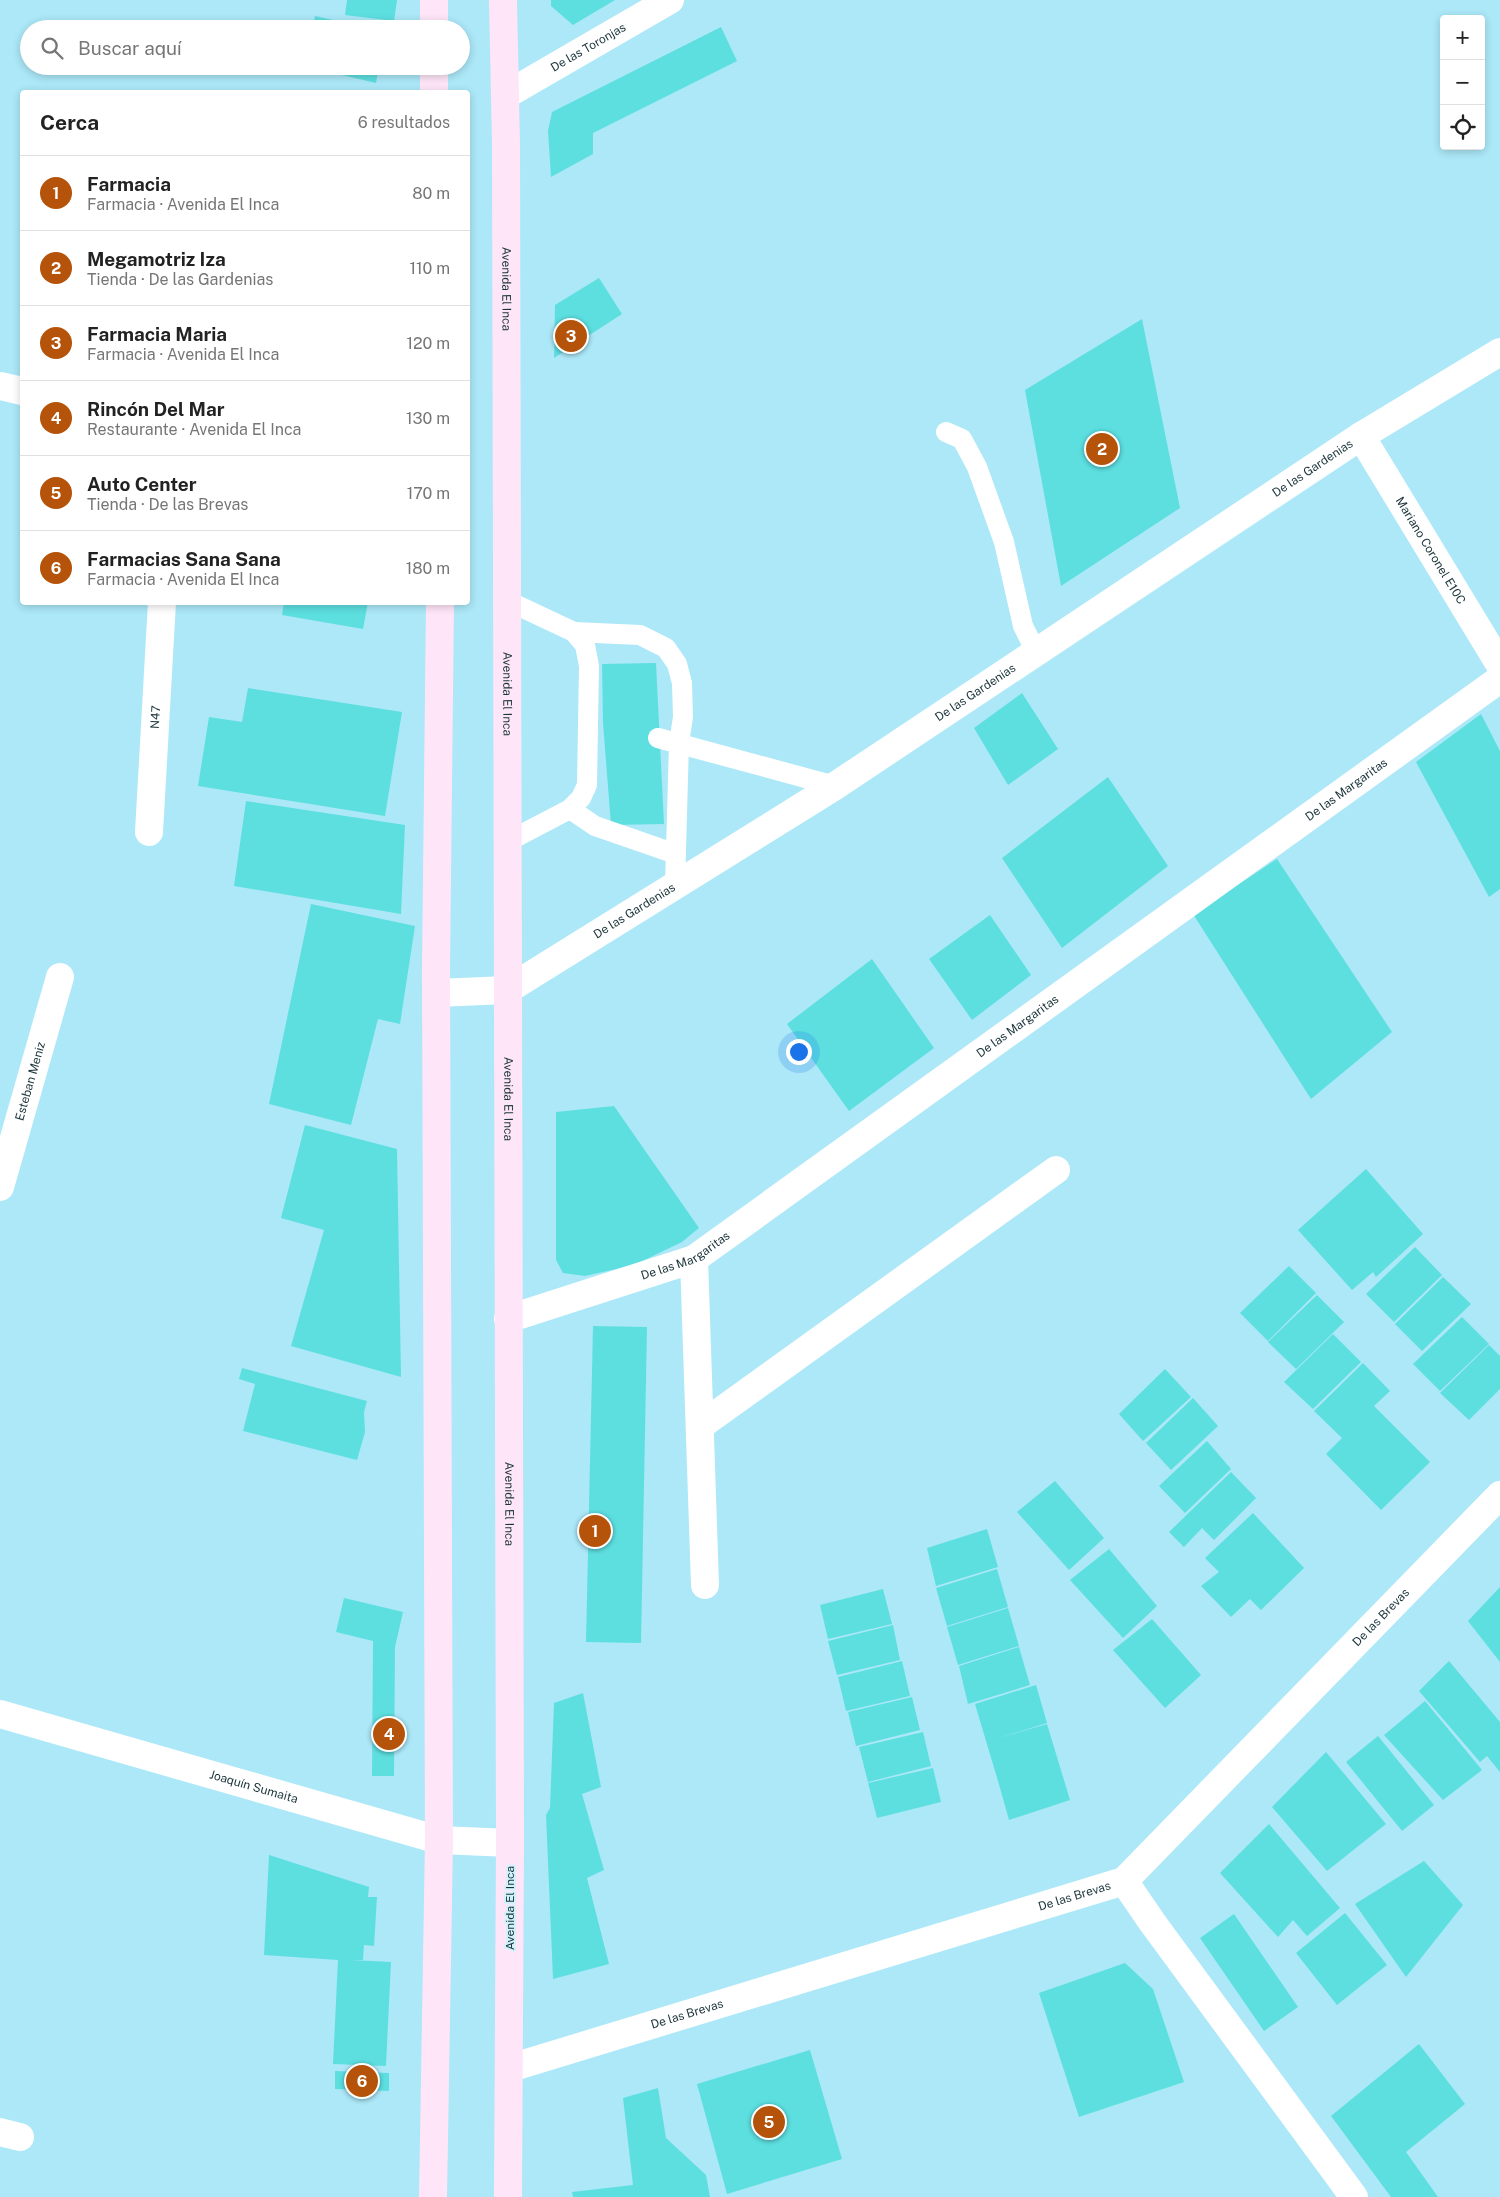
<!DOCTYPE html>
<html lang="es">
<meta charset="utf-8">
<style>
:root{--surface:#fff;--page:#f6f6f6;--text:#222;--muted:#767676;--line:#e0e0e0;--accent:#b45309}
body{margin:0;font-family:"Public Sans",sans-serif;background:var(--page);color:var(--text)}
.controls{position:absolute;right:15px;top:15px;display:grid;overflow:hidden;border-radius:5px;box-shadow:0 2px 8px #0003}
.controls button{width:45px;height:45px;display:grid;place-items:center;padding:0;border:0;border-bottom:1px solid var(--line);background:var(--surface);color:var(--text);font:25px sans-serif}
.you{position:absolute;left:798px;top:1051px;width:18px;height:18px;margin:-12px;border:4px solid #fff;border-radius:50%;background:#1a73e8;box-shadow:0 0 0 8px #1a73e833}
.badge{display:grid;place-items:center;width:32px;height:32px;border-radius:50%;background:var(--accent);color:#fff;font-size:16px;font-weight:700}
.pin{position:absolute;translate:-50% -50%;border:2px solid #fff;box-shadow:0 1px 5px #0006}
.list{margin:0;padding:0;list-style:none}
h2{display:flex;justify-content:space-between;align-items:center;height:65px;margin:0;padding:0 20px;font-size:21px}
h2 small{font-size:16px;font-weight:400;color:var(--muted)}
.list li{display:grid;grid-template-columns:32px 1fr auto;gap:15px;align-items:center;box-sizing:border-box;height:75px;padding:0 20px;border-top:1px solid var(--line)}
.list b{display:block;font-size:19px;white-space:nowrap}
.list p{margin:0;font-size:16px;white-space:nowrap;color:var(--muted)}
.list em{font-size:16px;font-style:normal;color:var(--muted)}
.icon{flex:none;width:28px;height:28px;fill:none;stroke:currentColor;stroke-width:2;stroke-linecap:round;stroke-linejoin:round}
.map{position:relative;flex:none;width:1500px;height:2197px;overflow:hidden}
.search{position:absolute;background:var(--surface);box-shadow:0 2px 8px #0003;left:20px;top:20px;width:450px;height:55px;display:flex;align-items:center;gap:12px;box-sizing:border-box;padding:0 18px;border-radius:28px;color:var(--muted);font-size:19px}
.panel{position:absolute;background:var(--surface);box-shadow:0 2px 8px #0003;left:20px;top:90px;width:450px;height:515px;border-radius:5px}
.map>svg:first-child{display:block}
.building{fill:#5ddfe0}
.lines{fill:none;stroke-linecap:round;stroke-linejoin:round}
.lane{stroke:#fff;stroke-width:20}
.street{stroke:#fff;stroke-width:28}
.secondary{stroke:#fee6f8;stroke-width:28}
.labels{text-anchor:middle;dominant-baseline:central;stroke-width:4;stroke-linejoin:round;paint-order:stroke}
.street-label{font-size:12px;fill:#1b343a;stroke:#cef1fa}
</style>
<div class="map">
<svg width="1500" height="2197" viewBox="0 0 1500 2197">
<rect width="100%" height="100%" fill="#ace8f8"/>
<g class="building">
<path d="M347,0H397L394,21L345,15Z"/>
<path d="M551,0H615L573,25L551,6Z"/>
<path d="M315,16L369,28V29H313Z"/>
<path d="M721,27L737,61L593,133V154L551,177L548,131L552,112Z"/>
<path d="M304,66H379L376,83Z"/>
<path d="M599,278L622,314L554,358L555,305Z"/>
<path d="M1142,319L1180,508L1061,586L1025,390Z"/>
<path d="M284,602H368L363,629L282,615Z"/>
<path d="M656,663L664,824L611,825L603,723L602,664Z"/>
<path d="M248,688L402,712L385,816L198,786L209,717L242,722Z"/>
<path d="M1022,693L1058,749L1008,785L974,728Z"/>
<path d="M1481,714L1500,751V889L1489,897L1416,762Z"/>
<path d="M1108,777L1168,866L1062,948L1002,858Z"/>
<path d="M246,801L405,825L401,914L234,886Z"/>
<path d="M1277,859L1392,1032L1311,1099L1193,914Z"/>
<path d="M311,904L415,926L400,1024L378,1019L351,1125L269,1104Z"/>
<path d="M990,915L1031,975L972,1020L929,959Z"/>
<path d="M872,959L934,1048L849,1111L787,1024Z"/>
<path d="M614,1106L699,1228L682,1242L634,1265L585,1276L563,1273L556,1260V1112Z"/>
<path d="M305,1125L397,1149L401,1377L291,1346L324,1230L281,1218Z"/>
<path d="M1366,1169L1423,1234L1376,1277L1373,1272L1352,1290L1298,1230Z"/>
<path d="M1415,1247L1442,1275L1394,1322L1366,1294Z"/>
<path d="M1289,1266L1316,1293L1268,1341L1240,1313Z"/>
<path d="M1443,1277L1471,1304L1422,1351L1395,1324Z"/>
<path d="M1317,1295L1344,1322L1296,1369L1268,1342Z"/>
<path d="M1462,1317L1489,1344L1440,1391L1413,1364Z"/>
<path d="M593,1326L647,1327L641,1643L586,1642Z"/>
<path d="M1333,1334L1361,1362L1313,1409L1284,1382Z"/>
<path d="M1489,1345L1500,1356V1389L1469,1420L1440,1393Z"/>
<path d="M1363,1363L1390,1391L1374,1406L1430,1462L1381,1510L1326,1454L1342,1438L1314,1411Z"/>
<path d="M242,1368L367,1401L364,1412L365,1432L357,1460L243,1431L255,1384L239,1379Z"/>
<path d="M1165,1369L1191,1397L1143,1441L1119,1414Z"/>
<path d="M1193,1398L1218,1426L1171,1470L1146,1443Z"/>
<path d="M1207,1441L1231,1469L1185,1513L1159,1486Z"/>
<path d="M1231,1472L1256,1498L1214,1540L1202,1528L1184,1547L1169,1532Z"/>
<path d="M1055,1481L1104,1538L1069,1570L1017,1512Z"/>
<path d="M1253,1513L1304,1568L1261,1610L1250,1599L1231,1617L1201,1586L1219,1572L1205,1558Z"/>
<path d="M987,1529L998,1567L936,1586L927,1548Z"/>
<path d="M1109,1549L1157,1606L1123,1638L1070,1580Z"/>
<path d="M997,1569L1008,1607L947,1626L936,1588Z"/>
<path d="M1500,1587V1662L1468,1621Z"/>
<path d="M883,1589L892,1624L828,1639L820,1605Z"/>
<path d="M344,1598L403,1612L395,1647L394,1776H372L373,1641L336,1632Z"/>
<path d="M1008,1608L1019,1646L958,1665L947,1627Z"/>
<path d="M1152,1619L1201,1675L1165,1708L1113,1650Z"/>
<path d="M893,1625L900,1660L837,1675L828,1641Z"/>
<path d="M1019,1647L1030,1685L968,1704L959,1666Z"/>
<path d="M902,1661L910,1696L846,1711L838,1677Z"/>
<path d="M1449,1661L1500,1722V1772L1487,1756L1480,1762L1419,1691Z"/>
<path d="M1036,1685L1047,1723L999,1738L1047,1724L1070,1800L1009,1820L998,1781L1040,1768L998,1781L975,1704Z"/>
<path d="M583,1693L601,1787L582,1794L604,1870L587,1878L609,1964L553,1979L546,1815L550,1808L554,1703Z"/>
<path d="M912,1697L920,1730L856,1746L848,1712Z"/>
<path d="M1425,1701L1482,1770L1443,1800L1384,1735Z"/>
<path d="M923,1732L931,1766L868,1782L859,1747Z"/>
<path d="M1378,1736L1434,1805L1402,1831L1346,1762Z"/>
<path d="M1326,1752L1386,1824L1327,1871L1272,1807Z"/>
<path d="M933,1768L941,1802L877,1818L868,1783Z"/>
<path d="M1269,1824L1340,1908L1307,1936L1293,1920L1278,1937L1220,1873Z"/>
<path d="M269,1855L369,1887L368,1897H377L374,1946L364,1945L363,1960H351L391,1962L386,2066L333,2064L338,1960L264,1955Z"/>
<path d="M1424,1861L1463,1905L1406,1977L1355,1904Z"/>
<path d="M1345,1913L1387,1965L1337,2005L1296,1953Z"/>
<path d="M1234,1914L1298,2007L1264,2031L1200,1938Z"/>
<path d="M1125,1963L1153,1989L1184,2082L1079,2117L1039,1993Z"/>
<path d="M1419,2044L1465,2104L1406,2152L1438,2197H1391L1331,2116Z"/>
<path d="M810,2050L842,2159L727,2194L697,2084Z"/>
<path d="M335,2071L389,2073V2091L335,2089Z"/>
<path d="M658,2088L666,2138L706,2175L710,2197H573L572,2192L633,2185L623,2098Z"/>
</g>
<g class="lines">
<g class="lane">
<path d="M946,432L962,439L977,467L1004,542L1023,626L1036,652"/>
<path d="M506,600L574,632L585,645L589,666L587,785L581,798L570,809L507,842"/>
<path d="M574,632L640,635L666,648L677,664L682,683L683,717L679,743L675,885"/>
<path d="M658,738L835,786"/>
<path d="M570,809L595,826L676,854"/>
</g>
<g class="street">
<path id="s1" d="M506,95L670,0"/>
<path d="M0,386L22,391"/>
<path id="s2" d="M1361,436L1500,665"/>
<path id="s3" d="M149,832L162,602"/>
<path id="s4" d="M437,993L507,990L835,786L1361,436L1500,352"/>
<path id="s5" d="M0,1187L60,977"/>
<path d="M694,1259L705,1585"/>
<path id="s6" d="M508,1319L694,1259L1500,679"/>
<path d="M700,1426L1056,1170"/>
<path id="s7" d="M0,1714L439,1840L510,1843"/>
<path d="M1124,1881L1152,1922L1354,2197"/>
<path id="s8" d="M510,2068L1124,1881L1500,1495"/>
<path d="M0,2132L20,2137"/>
</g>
<g class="secondary">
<path d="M434,0V29"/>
<path id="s9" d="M503,0L506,145L510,1843L508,2197"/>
<path d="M434,66V92"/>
<path d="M433,2197L439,1840L436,969L440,602"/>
</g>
</g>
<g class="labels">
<g class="street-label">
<text stroke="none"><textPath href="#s1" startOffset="95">De las Toronjas</textPath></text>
<text stroke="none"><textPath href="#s9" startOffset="289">Avenida El Inca</textPath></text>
<text stroke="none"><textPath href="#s4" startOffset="1030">De las Gardenias</textPath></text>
<text stroke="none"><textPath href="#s2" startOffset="134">Mariano Coronel E10C</textPath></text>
<text stroke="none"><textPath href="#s4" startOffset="625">De las Gardenias</textPath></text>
<text stroke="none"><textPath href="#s9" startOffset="694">Avenida El Inca</textPath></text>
<text stroke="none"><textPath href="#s3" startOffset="115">N47</textPath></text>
<text stroke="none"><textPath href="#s6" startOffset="999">De las Margaritas</textPath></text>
<text stroke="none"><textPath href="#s4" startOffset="220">De las Gardenias</textPath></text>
<text stroke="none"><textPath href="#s6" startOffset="594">De las Margaritas</textPath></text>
<text stroke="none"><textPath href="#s5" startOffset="110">Esteban Meniz</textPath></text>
<text stroke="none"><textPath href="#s9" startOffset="1099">Avenida El Inca</textPath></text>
<text stroke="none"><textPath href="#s6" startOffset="189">De las Margaritas</textPath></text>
<text stroke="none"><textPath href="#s9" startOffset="1504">Avenida El Inca</textPath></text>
<text stroke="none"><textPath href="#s8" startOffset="1010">De las Brevas</textPath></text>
<text stroke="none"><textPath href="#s7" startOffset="264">Joaquín Sumaita</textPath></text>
<text stroke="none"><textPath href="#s8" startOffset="590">De las Brevas</textPath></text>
<text transform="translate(510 1908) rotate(-90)">Avenida El Inca</text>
<text stroke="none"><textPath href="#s8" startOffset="185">De las Brevas</textPath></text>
</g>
</g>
</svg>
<div class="controls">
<button>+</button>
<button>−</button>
<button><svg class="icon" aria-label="locate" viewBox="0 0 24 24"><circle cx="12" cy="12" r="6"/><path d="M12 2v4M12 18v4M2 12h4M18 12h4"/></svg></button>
</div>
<div class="you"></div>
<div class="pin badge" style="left:595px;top:1531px">1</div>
<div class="pin badge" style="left:1102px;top:449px">2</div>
<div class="pin badge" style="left:571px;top:336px">3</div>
<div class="pin badge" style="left:389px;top:1734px">4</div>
<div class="pin badge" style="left:769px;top:2122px">5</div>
<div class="pin badge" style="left:362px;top:2081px">6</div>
<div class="search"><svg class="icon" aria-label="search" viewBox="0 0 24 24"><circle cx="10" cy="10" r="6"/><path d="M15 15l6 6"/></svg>Buscar aquí</div>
<section class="panel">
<h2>Cerca<small>6 resultados</small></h2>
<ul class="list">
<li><span class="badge">1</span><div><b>Farmacia</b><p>Farmacia · Avenida El Inca</p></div><em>80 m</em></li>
<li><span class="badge">2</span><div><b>Megamotriz Iza</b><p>Tienda · De las Gardenias</p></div><em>110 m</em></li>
<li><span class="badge">3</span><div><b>Farmacia Maria</b><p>Farmacia · Avenida El Inca</p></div><em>120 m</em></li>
<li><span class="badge">4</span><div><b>Rincón Del Mar</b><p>Restaurante · Avenida El Inca</p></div><em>130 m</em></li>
<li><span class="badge">5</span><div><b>Auto Center</b><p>Tienda · De las Brevas</p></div><em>170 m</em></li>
<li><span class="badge">6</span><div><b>Farmacias Sana Sana</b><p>Farmacia · Avenida El Inca</p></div><em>180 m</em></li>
</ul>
</section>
</div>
